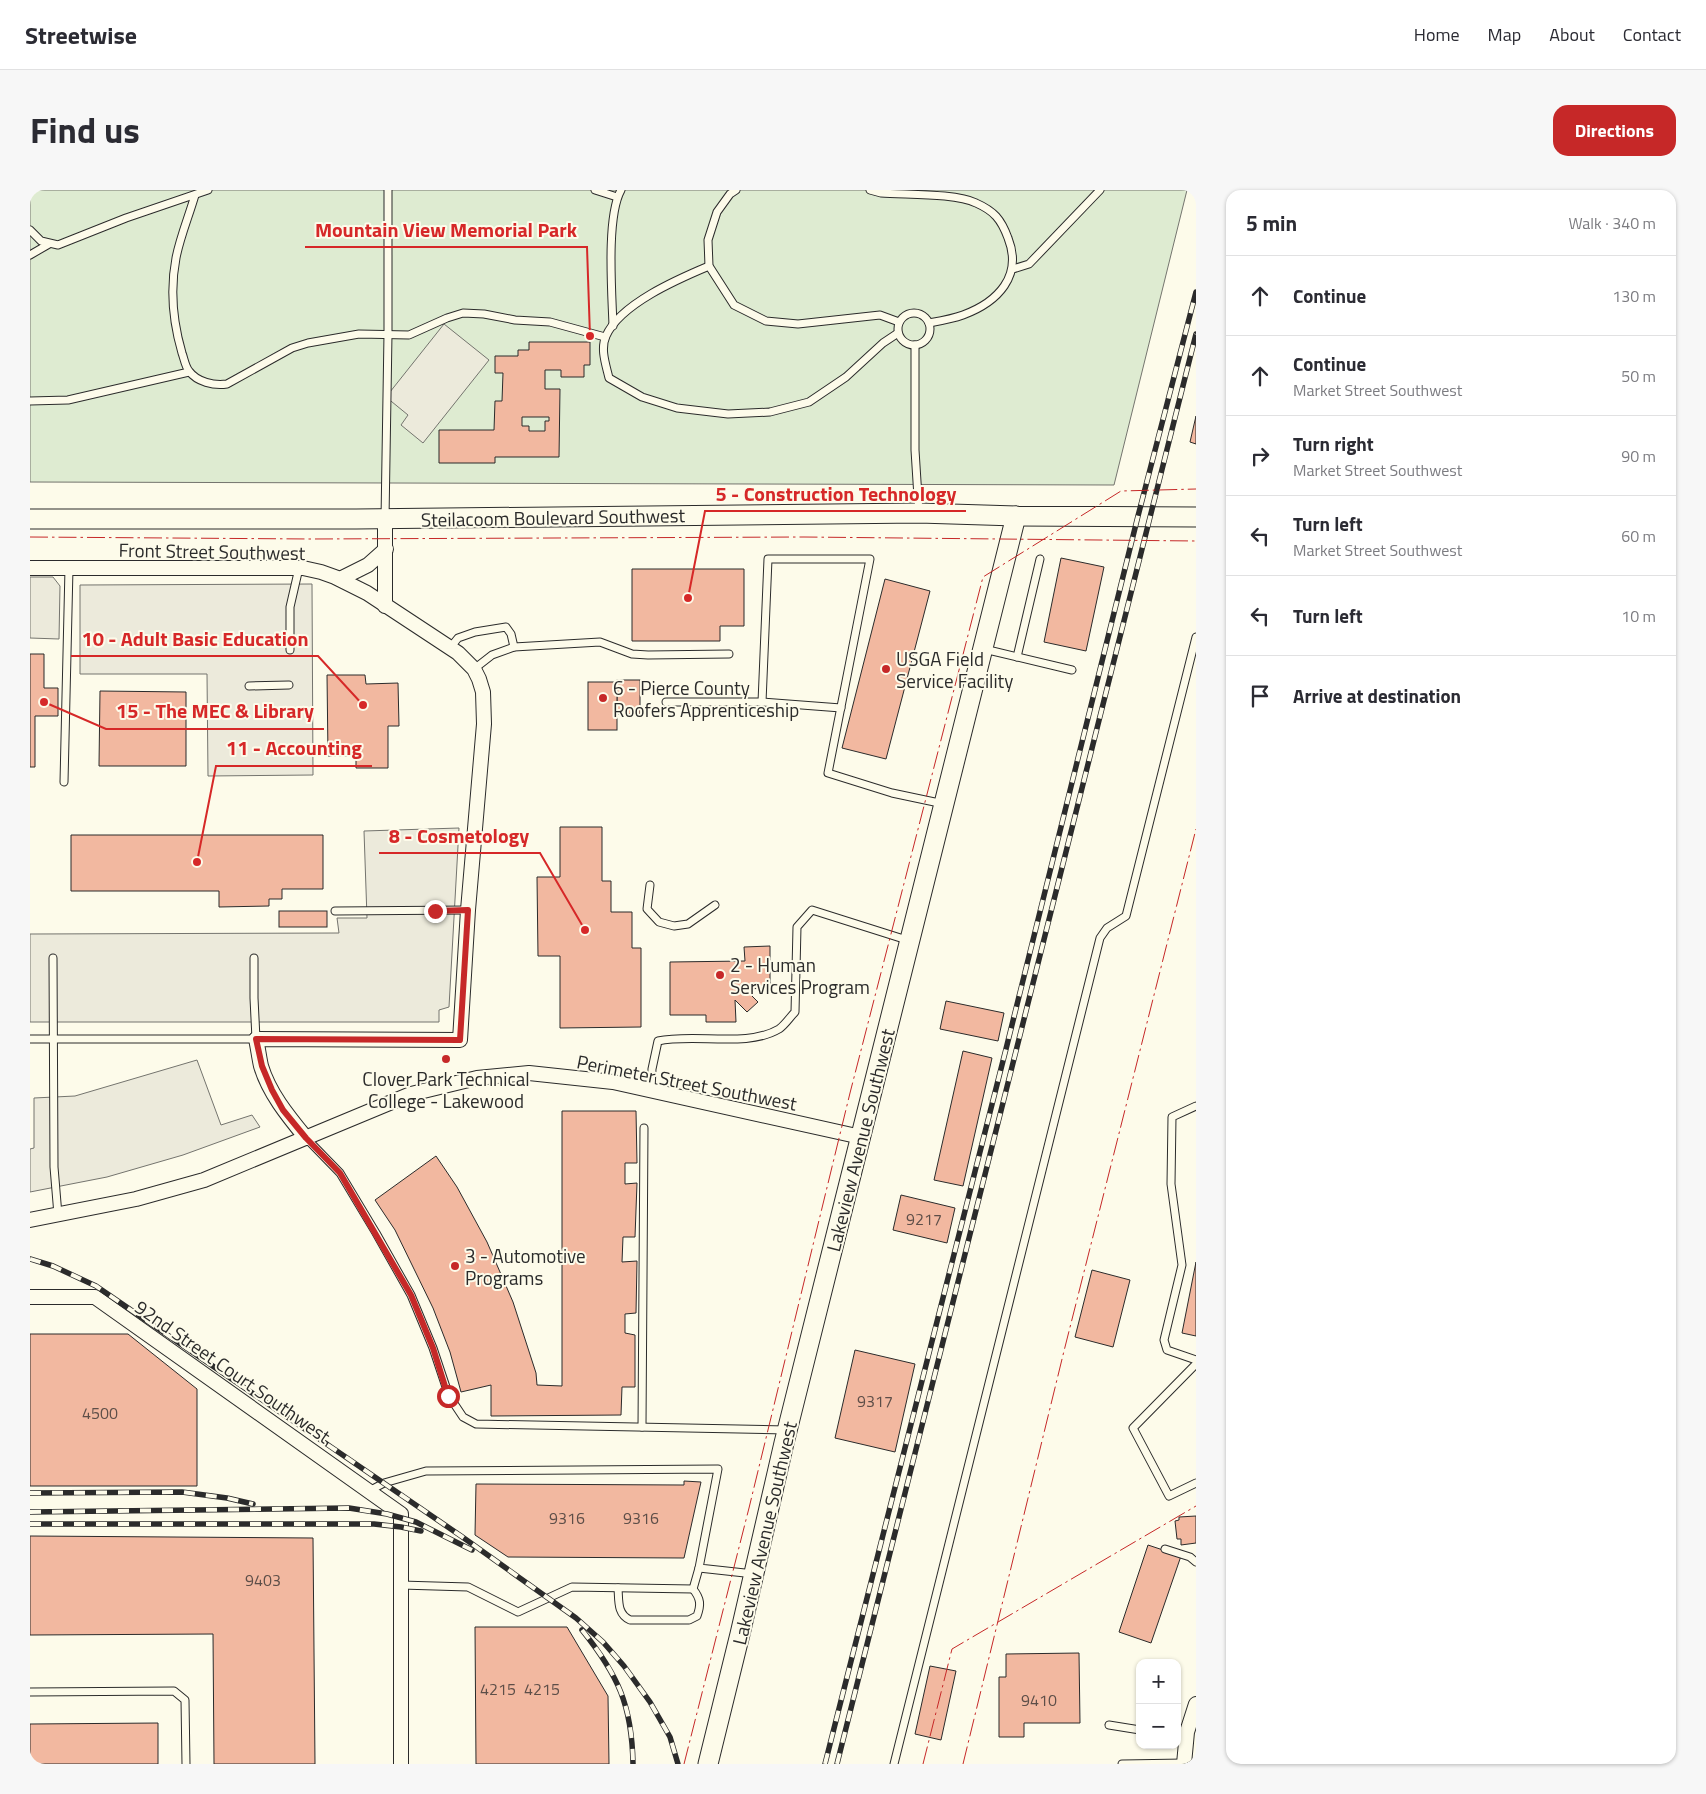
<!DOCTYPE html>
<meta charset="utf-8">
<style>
:root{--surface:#fff;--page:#f7f7f7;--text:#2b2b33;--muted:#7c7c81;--line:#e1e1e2;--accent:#c62828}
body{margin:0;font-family:"Titillium Web",sans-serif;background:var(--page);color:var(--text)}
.controls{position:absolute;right:15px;bottom:15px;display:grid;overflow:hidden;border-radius:10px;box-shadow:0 1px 4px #0004}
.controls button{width:45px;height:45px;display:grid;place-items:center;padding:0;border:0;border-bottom:1px solid var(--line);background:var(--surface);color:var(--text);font:25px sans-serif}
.stop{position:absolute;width:15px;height:15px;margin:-11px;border:4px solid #c62828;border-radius:50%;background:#fff}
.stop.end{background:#c62828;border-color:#fff;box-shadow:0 1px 5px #0008}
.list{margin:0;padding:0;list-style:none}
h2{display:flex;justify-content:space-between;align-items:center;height:65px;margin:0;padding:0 20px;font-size:21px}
h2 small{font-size:16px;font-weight:400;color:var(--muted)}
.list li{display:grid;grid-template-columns:32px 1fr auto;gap:15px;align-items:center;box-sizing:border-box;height:80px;padding:0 20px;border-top:1px solid var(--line)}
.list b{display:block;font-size:19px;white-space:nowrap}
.list p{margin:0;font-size:16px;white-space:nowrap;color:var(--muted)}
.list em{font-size:16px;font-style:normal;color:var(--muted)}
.icon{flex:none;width:28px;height:28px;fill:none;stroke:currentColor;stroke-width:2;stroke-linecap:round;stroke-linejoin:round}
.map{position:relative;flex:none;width:1166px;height:1574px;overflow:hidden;border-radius:15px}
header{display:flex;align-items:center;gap:30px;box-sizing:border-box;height:70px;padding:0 25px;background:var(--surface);border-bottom:1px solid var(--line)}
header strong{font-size:24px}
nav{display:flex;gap:28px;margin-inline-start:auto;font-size:18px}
.intro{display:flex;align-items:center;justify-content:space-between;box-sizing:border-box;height:120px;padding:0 30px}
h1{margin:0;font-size:35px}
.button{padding:12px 22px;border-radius:15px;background:var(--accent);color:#fff;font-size:18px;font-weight:700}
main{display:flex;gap:30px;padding:0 30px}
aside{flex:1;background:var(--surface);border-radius:15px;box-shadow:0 1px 4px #0004}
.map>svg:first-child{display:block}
.green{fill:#deebd1;stroke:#74746e}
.parking{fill:#eceadb;stroke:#74746e}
.building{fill:#f2b8a0;stroke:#2b2b2b;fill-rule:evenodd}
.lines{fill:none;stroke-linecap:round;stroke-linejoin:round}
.lane-casing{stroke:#2b2b2b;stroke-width:9}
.street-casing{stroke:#2b2b2b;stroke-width:16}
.secondary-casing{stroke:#2b2b2b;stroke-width:21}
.lane{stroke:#fdfbea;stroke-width:7}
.street{stroke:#fdfbea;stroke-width:14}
.secondary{stroke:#fdfbea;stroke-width:19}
.rail-casing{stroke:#2b2b2b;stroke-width:5.5}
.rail{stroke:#fdfbea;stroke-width:4;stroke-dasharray:11;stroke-linecap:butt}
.power{stroke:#c62828;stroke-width:1;stroke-dasharray:18 4 2.5 4;stroke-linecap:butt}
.route{stroke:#c62828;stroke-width:6}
.poi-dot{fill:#c62828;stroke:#fdfbea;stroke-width:2}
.labels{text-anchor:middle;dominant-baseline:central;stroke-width:4;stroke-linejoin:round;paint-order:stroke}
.number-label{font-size:16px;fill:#5d4e48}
.street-label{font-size:19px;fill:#2b2b2b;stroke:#fdfbea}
.poi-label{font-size:19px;fill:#2b2b2b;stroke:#fdfbea;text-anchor:start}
.leader{fill:none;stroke:#d62828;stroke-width:2}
.callout-dot{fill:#d62828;stroke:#fdfbea;stroke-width:2}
.callout-label{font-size:20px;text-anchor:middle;font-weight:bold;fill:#d62828;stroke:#fdfbea;stroke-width:4;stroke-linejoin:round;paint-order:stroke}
</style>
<header>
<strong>Streetwise</strong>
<nav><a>Home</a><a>Map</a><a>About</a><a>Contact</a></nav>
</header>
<div class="intro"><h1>Find us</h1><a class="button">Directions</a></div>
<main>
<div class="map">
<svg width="1166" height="1574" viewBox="0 0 1166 1574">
<rect width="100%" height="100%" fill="#fdfbea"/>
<path class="green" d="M0,0H1157L1084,295L0,292Z"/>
<g class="parking">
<path d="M414,134L459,170L393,253L371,235L378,225L356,207Z"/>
<path d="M0,387H23L30,396L29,449L0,448Z"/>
<path d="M282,394L283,585L178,586L177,484H50V395Z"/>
<path d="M429,638L419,817L409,820V832H0V744L309,743L307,728H337L334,641Z"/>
<path d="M167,870L191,935L222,925L230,937L153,965L77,987L0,1002V959L4,958V908L45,906Z"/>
</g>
<g class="building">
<path d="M499,152H560V175H554V187H531V180H515V199H530L529,267H465V273H409V240H464L465,211H472L473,183H465V166H488V160H499ZM492,227H519V231H515V241H499V236H492Z"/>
<path d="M1166,226V254L1160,252Z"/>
<path d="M1031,368L1074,377L1056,461L1014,452Z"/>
<path d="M602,379H714V436H690V451H602Z"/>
<path d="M855,389L900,401L856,569L812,558Z"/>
<path d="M0,464H14V498H28V526H5V577H0Z"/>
<path d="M297,485H335L336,494L368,493L369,536H358V578H326V566H298Z"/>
<rect x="587" y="490" width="23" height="34"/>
<rect x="558" y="492" width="29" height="48"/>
<path d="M70,501L156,502V576H69Z"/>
<path d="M530,637H572V691H581V722H602V758H611V837L530,838V766H508L507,687H530Z"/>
<path d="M41,645H293V699H252V709H239V716L189,717V701H41Z"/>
<rect x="249" y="721" width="48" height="16"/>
<path d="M740,756V798L715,799L728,812L717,822L705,810L706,832H676V825H640V772L715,771L714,757Z"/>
<path d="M916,811L974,823L968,851L910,839Z"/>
<path d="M933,861L962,868L933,996L904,990Z"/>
<path d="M532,921H606L607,973H595V994L607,993L605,1047H593L592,1072L607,1071L606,1123L595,1124V1143L605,1145V1197H592L591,1225L461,1226V1195L431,1202L420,1162L403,1118L365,1040L345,1010L406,966L427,997L457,1052L483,1112L506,1183L507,1195L532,1196Z"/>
<path d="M871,1005L925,1018L917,1053L863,1040Z"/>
<path d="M1166,1072V1146L1152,1143Z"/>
<path d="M1062,1080L1100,1090L1083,1157L1045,1147Z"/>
<path d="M0,1144H98L167,1199V1296H0Z"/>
<path d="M825,1160L885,1174L865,1262L805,1248Z"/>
<path d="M654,1291L671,1292L654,1368L478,1367L445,1345L446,1294L654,1295Z"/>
<path d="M1166,1326V1353L1151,1355V1349H1147L1145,1331L1149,1330V1327Z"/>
<path d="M0,1346L283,1348L285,1574H184L183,1444L0,1445Z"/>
<path d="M1118,1355L1151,1366L1121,1453L1089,1442Z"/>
<path d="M445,1437H537L578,1506L579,1574H446Z"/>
<path d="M1049,1463L1050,1533H994V1547H969V1487H976V1464Z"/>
<path d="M900,1476L926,1481L911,1550L885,1544Z"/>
<path d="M128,1533V1574H0V1534Z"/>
</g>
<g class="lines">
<g class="lane-casing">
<g id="lane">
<path d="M565,0L587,7"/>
<path d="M706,0L700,4L687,22L678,50L679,76L704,115L736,131L768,134L850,125L869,132"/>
<path d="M840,0L851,3C875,5 926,3 946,13C964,21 971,29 978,48C993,86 968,112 933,125C922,129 910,131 899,133"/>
<path d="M165,5C159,26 150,47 146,68C140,99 143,132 152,163C154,168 155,176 159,181C167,192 184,196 197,194L262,158L278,153L329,144L379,145L417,128L433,123L454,124L485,130L520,132L575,147"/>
<path d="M0,40L11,51L28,55L96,28L178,0"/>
<path d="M0,65L19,54"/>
<path d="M679,76C648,89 590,114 576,146C570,159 576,175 579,188L612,207L647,218L698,224L740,222L779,212L816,187L853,153L868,143"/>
<path d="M983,79L999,74L1070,0"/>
<circle cx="884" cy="139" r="16"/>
<path d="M583,136C582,103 576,27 591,0"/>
<path d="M885,155V260L889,323"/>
<path d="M0,211L38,210L159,182"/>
<path d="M355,329L358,144V0"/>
<path d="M420,458L428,448L445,442L476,437L481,444L484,457"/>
<path d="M954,459L1042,480"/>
<path d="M260,460V417L269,378"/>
<path d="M987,467L1010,369"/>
<path d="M444,479L462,465L484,457L570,452L602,464L618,465L699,464"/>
<path d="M219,496L259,495"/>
<path d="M636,512H732L738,369H840L798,583L862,603L914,614"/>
<path d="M732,512L811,518"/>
<path d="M34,592L39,378"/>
<path d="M620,695L617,719L629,732L644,736L658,734L685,715"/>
<path d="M305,721L438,720"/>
<path d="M23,768L24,977L28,1025"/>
<path d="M0,849H226L224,808V768"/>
<path d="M621,900L622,879L628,851C665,843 717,858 749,839C755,835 760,827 765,822L767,737L782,720L880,751"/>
<path d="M1166,916L1142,927L1141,994L1152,1075L1134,1150L1137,1160L1166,1170"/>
<path d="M276,948L310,983L346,1043L381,1105L403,1158L419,1206L433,1227L446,1234L757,1240"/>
<path d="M1166,1174L1103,1238L1139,1306L1166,1293"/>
<path d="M612,1237L614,938"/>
<path d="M339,1301L354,1293L396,1281L688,1279L669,1378L724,1384"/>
<path d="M1135,1359L1160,1367L1166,1372"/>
<path d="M371,1395L438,1397L488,1422L542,1397L663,1399L669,1378"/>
<path d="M588,1398C589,1411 587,1424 600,1430H659L667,1426C671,1415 671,1409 663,1399"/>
<path d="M0,1502L144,1501L155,1510L156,1574"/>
<path d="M1079,1535L1110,1540"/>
<path d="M864,1574L1070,748L1077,738L1096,726L1166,447"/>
<path d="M1092,1574L1154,1573"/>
</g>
</g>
<g class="street-casing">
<g id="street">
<path d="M0,378H273L291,382L305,387L337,403L428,463L444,479L449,489L453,502L454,534L438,720L430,850L226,849C228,858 229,867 231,876C239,903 258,926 276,948"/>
<path d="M310,389L338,375L356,359"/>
<path d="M355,416V329"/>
<path d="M0,1030L106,1009L174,990L381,904L447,888L499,883L583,892L831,947"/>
<path d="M0,1107H65L371,1324V1574"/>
<path d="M1154,1574L1157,1542L1166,1514"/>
</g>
</g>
<g class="secondary-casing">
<g id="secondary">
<path d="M0,329H326L889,323L986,326L1166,327"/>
<path d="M678,1574L710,1444L754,1253L986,326"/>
</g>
</g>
<use href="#lane" class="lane"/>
<use href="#street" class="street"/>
<use href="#secondary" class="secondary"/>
<g class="rail-casing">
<g id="rail">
<path d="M0,1069L23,1076L66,1096L431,1346L546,1428L573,1452L594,1476L620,1512L640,1547L648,1574"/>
<path d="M0,1303L152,1302L197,1308L223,1314"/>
<path d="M0,1322L319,1318L357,1324L386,1332L442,1360"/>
<path d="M0,1334H344L371,1337L391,1341"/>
<path d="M552,1440C588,1485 602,1515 603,1574"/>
<path d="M795,1574L976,859L1108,326L1166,102"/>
<path d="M807,1574L1166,144"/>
</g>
</g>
<use href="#rail" class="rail"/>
<g class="power">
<path d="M0,347L280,349L774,347L1166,351"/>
<path d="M654,1574L719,1318L820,903L953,387L1091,301L1166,299"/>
<path d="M893,1574L922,1459L1166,1316"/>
<path d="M933,1574L1034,1161L1166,639"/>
</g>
</g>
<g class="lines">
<path class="route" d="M405,721L438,720L430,850L226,849L232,876L242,900L253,920L276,948L310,983L381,1105L403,1158L418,1206"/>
</g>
<g class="poi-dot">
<circle cx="856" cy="479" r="5"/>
<circle cx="573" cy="508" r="5"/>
<circle cx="690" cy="785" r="5"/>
<circle cx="416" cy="869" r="5"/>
<circle cx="425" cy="1076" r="5"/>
</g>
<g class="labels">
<g class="number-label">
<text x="894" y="1029">9217</text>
<text x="845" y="1211">9317</text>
<text x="70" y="1223">4500</text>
<text x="537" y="1328">9316</text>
<text x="611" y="1328">9316</text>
<text x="233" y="1390">9403</text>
<text x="468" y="1499">4215</text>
<text x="512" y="1499">4215</text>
<text x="1009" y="1510">9410</text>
</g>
<g class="street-label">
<text transform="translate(523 327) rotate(-1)">Steilacoom Boulevard Southwest</text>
<text transform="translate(182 361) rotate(1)">Front Street Southwest</text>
<text transform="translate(657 892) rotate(11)">Perimeter Street Southwest</text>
<text transform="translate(830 950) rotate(-76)">Lakeview Avenue Southwest</text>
<text transform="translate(203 1181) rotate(35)">92nd Street Court Southwest</text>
<text transform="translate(734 1343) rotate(-77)">Lakeview Avenue Southwest</text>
</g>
<g class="poi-label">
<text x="866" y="468">USGA Field<tspan x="866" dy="22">Service Facility</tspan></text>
<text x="583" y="497">6 - Pierce County<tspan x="583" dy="22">Roofers Apprenticeship</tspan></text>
<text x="700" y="774">2 - Human<tspan x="700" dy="22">Services Program</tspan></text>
<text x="416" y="888" text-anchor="middle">Clover Park Technical<tspan x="416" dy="22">College - Lakewood</tspan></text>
<text x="435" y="1065">3 - Automotive<tspan x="435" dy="22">Programs</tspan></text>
</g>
</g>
<path class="leader" d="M560 146L557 57H275M658 408L675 321H936M333 515L288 466H41M14 512L76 539H294M167 672L186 576H342M555 740L510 663H349"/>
<g class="callout-dot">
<circle cx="560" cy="146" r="5"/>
<circle cx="658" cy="408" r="5"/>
<circle cx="333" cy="515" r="5"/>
<circle cx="14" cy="512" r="5"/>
<circle cx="167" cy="672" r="5"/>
<circle cx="555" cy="740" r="5"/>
</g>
<g class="callout-label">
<text x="416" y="47">Mountain View Memorial Park</text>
<text x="806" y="311">5 - Construction Technology</text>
<text x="165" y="456">10 - Adult Basic Education</text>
<text x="185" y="528">15 - The MEC &amp; Library</text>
<text x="264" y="565">11 - Accounting</text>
<text x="429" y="653">8 - Cosmetology</text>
</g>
</svg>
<div class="controls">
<button>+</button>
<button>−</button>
</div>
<div class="stop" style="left:418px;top:1206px"></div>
<div class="stop end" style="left:405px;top:721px"></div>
</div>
<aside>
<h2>5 min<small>Walk · 340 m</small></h2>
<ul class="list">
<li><svg class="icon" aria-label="ahead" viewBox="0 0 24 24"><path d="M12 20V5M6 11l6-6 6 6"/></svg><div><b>Continue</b></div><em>130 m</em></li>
<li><svg class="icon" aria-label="ahead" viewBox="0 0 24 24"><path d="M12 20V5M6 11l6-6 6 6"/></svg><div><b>Continue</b><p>Market Street Southwest</p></div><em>50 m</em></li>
<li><svg class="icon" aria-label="right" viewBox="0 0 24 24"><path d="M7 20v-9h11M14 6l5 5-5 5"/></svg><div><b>Turn right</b><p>Market Street Southwest</p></div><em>90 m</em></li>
<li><svg class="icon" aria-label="left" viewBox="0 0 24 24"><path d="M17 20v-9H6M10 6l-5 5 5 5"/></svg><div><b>Turn left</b><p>Market Street Southwest</p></div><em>60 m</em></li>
<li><svg class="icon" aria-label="left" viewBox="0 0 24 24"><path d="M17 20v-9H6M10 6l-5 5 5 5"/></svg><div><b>Turn left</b></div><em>10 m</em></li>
<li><svg class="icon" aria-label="arrive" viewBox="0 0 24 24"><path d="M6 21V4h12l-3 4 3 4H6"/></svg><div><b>Arrive at destination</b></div></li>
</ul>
</aside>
</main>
